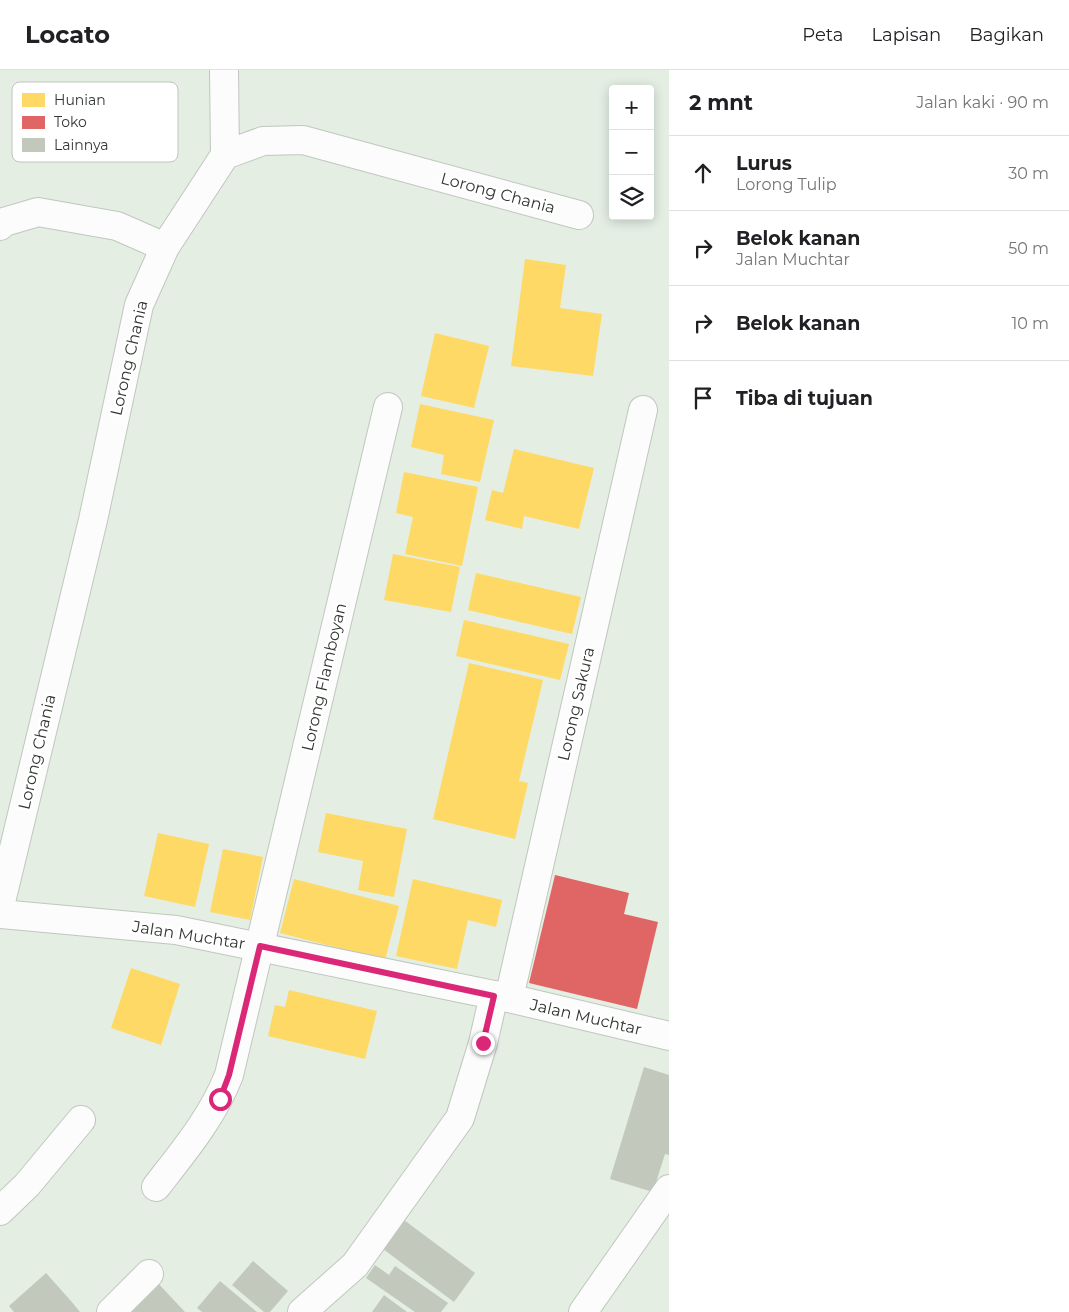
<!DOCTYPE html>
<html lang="id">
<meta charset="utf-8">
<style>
:root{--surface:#fff;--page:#f6f6f6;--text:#202124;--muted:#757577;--line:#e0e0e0}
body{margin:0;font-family:Montserrat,sans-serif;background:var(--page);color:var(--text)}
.controls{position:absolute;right:15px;top:15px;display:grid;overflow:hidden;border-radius:5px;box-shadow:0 2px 12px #0003}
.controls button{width:45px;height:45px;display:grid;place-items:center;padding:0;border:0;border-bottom:1px solid var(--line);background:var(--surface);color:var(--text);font:25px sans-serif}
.stop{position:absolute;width:15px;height:15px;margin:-11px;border:4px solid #db2777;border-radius:50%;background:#fff}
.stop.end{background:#db2777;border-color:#fff;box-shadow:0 1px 5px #0008}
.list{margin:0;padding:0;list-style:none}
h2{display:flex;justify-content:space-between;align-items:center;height:65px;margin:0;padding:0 20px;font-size:21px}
h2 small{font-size:16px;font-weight:400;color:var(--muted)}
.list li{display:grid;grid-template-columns:32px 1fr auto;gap:15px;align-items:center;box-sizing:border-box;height:75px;padding:0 20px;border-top:1px solid var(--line)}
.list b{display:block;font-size:19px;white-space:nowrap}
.list p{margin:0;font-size:16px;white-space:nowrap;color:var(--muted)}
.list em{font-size:16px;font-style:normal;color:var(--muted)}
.icon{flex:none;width:28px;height:28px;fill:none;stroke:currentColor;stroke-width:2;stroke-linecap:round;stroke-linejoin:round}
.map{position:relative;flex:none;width:669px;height:1242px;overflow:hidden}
header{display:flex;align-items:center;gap:30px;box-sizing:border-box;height:70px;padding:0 25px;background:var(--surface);border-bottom:1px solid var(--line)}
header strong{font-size:24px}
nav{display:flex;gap:28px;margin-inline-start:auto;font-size:18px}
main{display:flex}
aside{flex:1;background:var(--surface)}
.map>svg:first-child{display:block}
.homes{fill:#ffd966}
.shops{fill:#e06666}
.building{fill:#c2c9bc}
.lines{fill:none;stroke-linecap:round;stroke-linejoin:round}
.minor-casing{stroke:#c0c7bf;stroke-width:30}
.tertiary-casing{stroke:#c0c7bf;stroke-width:30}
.minor{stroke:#fbfcfb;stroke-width:28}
.tertiary{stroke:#fbfcfb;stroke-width:28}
.route{stroke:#db2777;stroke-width:6}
.labels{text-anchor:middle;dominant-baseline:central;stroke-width:5;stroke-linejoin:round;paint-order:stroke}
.street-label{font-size:16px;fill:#313730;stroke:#fff}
.key{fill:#fff;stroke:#c1c3c1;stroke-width:1}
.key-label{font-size:14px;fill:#313730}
</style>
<header>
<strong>Locato</strong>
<nav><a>Peta</a><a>Lapisan</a><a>Bagikan</a></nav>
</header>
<main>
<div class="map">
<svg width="669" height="1242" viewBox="0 0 669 1242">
<rect width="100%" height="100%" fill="#e4eee3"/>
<g class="homes">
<path d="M525,189L566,195L560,238L602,244L593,306L511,296Z"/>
<path d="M435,263L489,276L474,338L421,326Z"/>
<path d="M420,334L494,350L480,412L441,404L444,385L411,377Z"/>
<path d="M514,379L594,398L579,459L524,446L522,459L485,450L492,420L503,423Z"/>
<path d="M404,402L478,417L462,496L405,484L413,447L396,443Z"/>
<path d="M393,484L460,497L451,542L384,530Z"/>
<path d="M476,503L581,527L572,564L468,540Z"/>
<path d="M464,550L569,574L560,610L456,586Z"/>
<path d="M469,593L543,610L519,711L528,713L515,769L433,749Z"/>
<path d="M326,743L407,759L394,827L358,820L363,791L318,782Z"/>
<path d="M158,763L209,774L195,837L144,826Z"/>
<path d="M223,779L263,787L250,850L210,842Z"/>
<path d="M294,809L399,836L385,890L280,863Z"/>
<path d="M413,809L502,830L496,857L468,850L457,899L396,886Z"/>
<path d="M131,898L180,914L161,975L111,958Z"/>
<path d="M289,920L377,941L365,989L268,966L275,935L285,937Z"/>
</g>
<path class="shops" d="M555,805L629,823L624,844L658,852L637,939L529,913Z"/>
<g class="building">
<path d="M644,997L669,1005V1085L665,1084L653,1122L610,1109Z"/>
<path d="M404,1150L475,1203L454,1232L383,1179Z"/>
<path d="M253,1191L288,1221L270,1242H264L232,1215Z"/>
<path d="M375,1195L389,1205L395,1196L448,1233L441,1242H415L366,1208Z"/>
<path d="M46,1203L71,1231L80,1242H14L9,1236Z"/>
<path d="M155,1210L185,1242H120Z"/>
<path d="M220,1211L257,1242H202L197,1238Z"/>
<path d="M384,1225L407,1242H372Z"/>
</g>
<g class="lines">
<g class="minor-casing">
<g id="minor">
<path d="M224,0L225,85"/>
<path d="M0,156L4,152L38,142L117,156L165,177"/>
<path d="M0,836L93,450L139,235L165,177L225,85L263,71L303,70L579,145"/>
<path d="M509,928L643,340"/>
<path d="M156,1117C184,1081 212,1048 229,1005L388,337"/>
<path d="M0,1141L27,1115L81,1050"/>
<path d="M111,1242L149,1204"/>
<path d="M302,1242L355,1195L460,1048L483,973L494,925"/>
<path d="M583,1242L669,1119"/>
</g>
</g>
<g class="tertiary-casing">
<path id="tertiary" d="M0,844L176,860L509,928L669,966"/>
</g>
<use href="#minor" class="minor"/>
<use href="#tertiary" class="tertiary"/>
</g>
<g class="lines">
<path class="route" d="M220,1029L229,1005L260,876L494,926L483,973"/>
</g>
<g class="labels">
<g class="street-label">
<text transform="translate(498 123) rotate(15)">Lorong Chania</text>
<text transform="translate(129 288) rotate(-77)">Lorong Chania</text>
<text transform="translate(324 607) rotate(-77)">Lorong Flamboyan</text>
<text transform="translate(576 634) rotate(-77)">Lorong Sakura</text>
<text transform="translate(37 682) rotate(-77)">Lorong Chania</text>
<text transform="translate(189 865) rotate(9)">Jalan Muchtar</text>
<text transform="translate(586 947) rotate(13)">Jalan Muchtar</text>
</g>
</g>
<rect x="12" y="12" width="166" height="80" rx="8" class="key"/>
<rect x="22" y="23" width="23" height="14" fill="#ffd966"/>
<rect x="22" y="46" width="23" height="13" fill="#e06666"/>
<rect x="22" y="68" width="23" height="14" fill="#c2c9bc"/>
<g class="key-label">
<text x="54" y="35">Hunian</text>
<text x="54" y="57">Toko</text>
<text x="54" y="80">Lainnya</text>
</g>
</svg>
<div class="controls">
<button>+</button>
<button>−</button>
<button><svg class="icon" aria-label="layers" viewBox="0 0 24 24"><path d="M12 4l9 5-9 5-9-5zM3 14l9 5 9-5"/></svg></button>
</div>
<div class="stop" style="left:220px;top:1029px"></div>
<div class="stop end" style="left:483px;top:973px"></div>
</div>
<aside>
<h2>2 mnt<small>Jalan kaki · 90 m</small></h2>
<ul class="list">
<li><svg class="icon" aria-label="ahead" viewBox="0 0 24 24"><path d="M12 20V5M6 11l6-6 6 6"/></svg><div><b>Lurus</b><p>Lorong Tulip</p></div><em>30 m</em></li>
<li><svg class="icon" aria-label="right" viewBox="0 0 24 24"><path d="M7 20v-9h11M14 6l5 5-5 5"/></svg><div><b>Belok kanan</b><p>Jalan Muchtar</p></div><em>50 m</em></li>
<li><svg class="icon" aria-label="right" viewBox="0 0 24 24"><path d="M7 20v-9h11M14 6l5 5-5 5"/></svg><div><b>Belok kanan</b></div><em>10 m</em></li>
<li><svg class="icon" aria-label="arrive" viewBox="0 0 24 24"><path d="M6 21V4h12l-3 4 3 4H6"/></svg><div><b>Tiba di tujuan</b></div></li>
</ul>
</aside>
</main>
